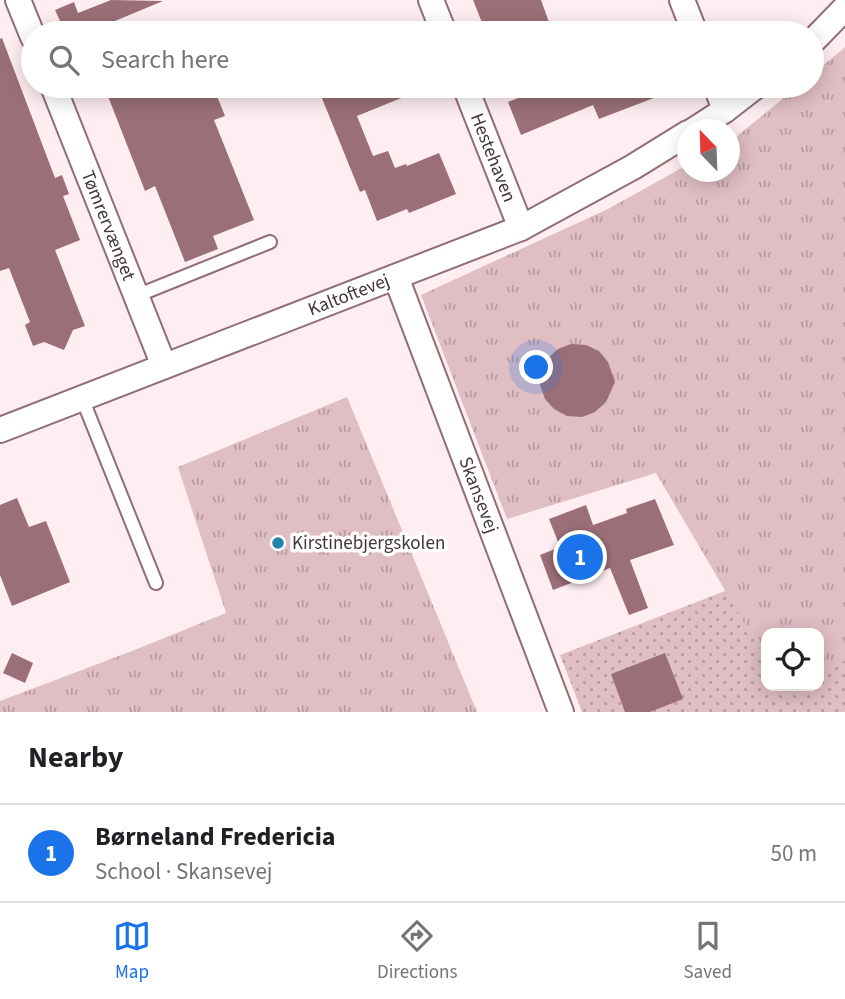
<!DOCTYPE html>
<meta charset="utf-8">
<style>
:root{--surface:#fff;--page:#f6f6f6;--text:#202124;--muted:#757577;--line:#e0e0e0;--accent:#1a73e8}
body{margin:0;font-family:"Source Sans 3",sans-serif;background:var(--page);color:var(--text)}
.controls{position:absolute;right:21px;bottom:21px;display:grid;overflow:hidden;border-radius:14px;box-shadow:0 4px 18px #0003}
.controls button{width:63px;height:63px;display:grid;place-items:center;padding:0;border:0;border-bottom:2px solid var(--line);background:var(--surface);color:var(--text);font:35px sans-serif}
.compass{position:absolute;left:677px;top:119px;width:63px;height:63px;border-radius:50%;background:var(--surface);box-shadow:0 4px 18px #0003;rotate:337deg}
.you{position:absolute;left:537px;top:368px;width:24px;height:24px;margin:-18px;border:5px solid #fff;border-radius:50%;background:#1a73e8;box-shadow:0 0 0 10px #1a73e833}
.badge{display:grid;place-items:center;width:46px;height:46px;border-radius:50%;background:var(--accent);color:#fff;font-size:23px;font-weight:700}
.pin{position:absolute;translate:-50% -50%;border:4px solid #fff;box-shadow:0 2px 7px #0006}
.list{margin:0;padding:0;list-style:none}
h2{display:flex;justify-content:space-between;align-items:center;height:91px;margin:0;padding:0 28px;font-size:30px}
h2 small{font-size:23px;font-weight:400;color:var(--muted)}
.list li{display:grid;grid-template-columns:46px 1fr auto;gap:21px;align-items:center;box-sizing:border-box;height:98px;padding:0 28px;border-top:2px solid var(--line)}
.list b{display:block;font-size:26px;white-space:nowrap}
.list p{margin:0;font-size:23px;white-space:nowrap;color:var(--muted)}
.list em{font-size:23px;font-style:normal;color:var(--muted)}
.icon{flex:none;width:38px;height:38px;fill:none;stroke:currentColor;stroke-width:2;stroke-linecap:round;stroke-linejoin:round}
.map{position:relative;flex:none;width:845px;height:712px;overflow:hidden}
.search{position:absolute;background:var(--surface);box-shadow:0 4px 18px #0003;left:21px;right:21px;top:21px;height:77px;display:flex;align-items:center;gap:18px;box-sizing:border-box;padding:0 24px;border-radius:38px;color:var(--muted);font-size:26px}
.sheet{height:189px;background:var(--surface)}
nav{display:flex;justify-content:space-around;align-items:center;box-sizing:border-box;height:98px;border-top:2px solid var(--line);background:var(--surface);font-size:19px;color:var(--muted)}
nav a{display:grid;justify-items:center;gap:4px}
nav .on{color:var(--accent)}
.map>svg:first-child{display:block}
.grass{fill:url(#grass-dots)}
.park{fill:url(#park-tufts)}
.building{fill:#9b6f77}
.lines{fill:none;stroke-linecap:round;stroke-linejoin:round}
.service-casing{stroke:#916e74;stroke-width:16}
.minor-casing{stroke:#916e74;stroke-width:28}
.service{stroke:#fff;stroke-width:12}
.minor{stroke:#fff;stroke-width:24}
.poi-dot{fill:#2283ae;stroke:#fff;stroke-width:2.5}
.labels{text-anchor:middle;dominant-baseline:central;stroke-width:7;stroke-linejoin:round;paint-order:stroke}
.street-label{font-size:19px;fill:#453638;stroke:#fff}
.poi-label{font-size:19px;fill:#453638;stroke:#fff;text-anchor:start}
</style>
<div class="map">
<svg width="845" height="712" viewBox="0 0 845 712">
<defs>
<pattern id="grass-dots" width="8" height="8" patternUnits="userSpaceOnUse" patternTransform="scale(1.75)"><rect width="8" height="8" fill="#dfbec4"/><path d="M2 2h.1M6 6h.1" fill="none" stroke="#b79ba0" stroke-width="1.8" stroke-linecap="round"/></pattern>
<pattern id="park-tufts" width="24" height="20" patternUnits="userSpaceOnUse" patternTransform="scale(1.75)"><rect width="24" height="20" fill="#dfbec4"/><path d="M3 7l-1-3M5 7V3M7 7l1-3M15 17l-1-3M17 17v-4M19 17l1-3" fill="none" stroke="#b79ba0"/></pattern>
</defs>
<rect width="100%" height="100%" fill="#ffeef1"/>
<path class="grass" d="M738,586L766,633V686H819V659L845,648V712H582L560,655Z"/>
<g class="park">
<path d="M845,47V661L819,668V633H766V660L656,473L507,519L421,295L608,209L687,165L688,172H730V142L798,86H812V75Z"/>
<path d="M347,397L477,712H0V701L132,651L226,613L178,467Z"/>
</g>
<g class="building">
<path d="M111,0L163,1L86,33H47L45,27L60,21L55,10L74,2L78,13Z"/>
<path d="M473,0H541L550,25L529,33H502L499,25L485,30Z"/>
<path d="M2,38L55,178L62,175L69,194L63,196L80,240L55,250L85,326L73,330L64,350L44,342L33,346L25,325L30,322L9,268L0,271V39Z"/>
<path d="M104,86H213L225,116L214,120L254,220L213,236L218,249L185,262L155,186L145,191Z"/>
<path d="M317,86H431L357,116L373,156L388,151L395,168L406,164L407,166L439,153L456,194L409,213L407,209L377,221L365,190L360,192Z"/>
<path d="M549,86H680V88L599,119L593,105L521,135L508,102Z"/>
<path d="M571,344L586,345L599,351L608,362L615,382L606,402L595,412L582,417L567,416L554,409L545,399L540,385L541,371L547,359L558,349Z"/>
<path d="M17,498L29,527L46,521L70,582L12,606L0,575V505Z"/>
<path d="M655,499L674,545L630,560L648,608L629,615L610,568L553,590L540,555L560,547L549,519L586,505L593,525L627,513L626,509Z"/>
<path d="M12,653L33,663L25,683L3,673Z"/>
<path d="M665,653L683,699L650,712H625L611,674Z"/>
</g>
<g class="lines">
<g class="service-casing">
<g id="service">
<path d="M136,296L270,242"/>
<path d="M82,398L156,583"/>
</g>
</g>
<g class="minor-casing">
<g id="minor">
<path d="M18,0L33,37"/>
<path d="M431,0L444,33"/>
<path d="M682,0L695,33"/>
<path d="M812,42L845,8"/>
<path id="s1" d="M53,86L164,366"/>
<path id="s2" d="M465,86L521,228"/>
<path d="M716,86L725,110"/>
<path d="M694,130L725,110L756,86"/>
<path id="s3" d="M396,277L561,712"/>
<path id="s4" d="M0,430L521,228L633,167L688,133"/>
</g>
</g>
<use href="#service" class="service"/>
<use href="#minor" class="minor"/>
</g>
<circle class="poi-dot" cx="278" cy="543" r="7"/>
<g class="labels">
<g class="street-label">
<text stroke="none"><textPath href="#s2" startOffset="77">Hestehaven</textPath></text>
<text stroke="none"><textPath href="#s1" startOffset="150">Tømrervænget</textPath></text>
<text stroke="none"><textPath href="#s4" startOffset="374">Kaltoftevej</textPath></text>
<text stroke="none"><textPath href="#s3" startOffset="233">Skansevej</textPath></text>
</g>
<g class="poi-label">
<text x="292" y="543">Kirstinebjergskolen</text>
</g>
</g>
</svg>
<div class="controls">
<button><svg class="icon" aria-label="locate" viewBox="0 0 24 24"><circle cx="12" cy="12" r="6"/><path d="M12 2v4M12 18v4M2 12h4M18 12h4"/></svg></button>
</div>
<svg class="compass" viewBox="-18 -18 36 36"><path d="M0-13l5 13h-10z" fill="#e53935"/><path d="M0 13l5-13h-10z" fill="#757577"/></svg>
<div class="you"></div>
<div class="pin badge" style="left:580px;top:557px">1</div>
<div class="search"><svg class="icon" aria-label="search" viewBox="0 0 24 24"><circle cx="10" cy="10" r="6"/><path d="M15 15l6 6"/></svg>Search here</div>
</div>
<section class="sheet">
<h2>Nearby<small></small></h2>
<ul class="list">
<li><span class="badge">1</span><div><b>Børneland Fredericia</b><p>School · Skansevej</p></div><em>50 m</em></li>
</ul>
</section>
<nav>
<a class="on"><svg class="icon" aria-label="map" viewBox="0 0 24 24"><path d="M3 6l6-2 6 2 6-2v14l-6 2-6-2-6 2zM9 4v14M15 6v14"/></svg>Map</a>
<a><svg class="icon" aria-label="directions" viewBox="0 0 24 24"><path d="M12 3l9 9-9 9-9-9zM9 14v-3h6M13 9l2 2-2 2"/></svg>Directions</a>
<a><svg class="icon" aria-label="saved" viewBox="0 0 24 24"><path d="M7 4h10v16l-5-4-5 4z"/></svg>Saved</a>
</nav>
